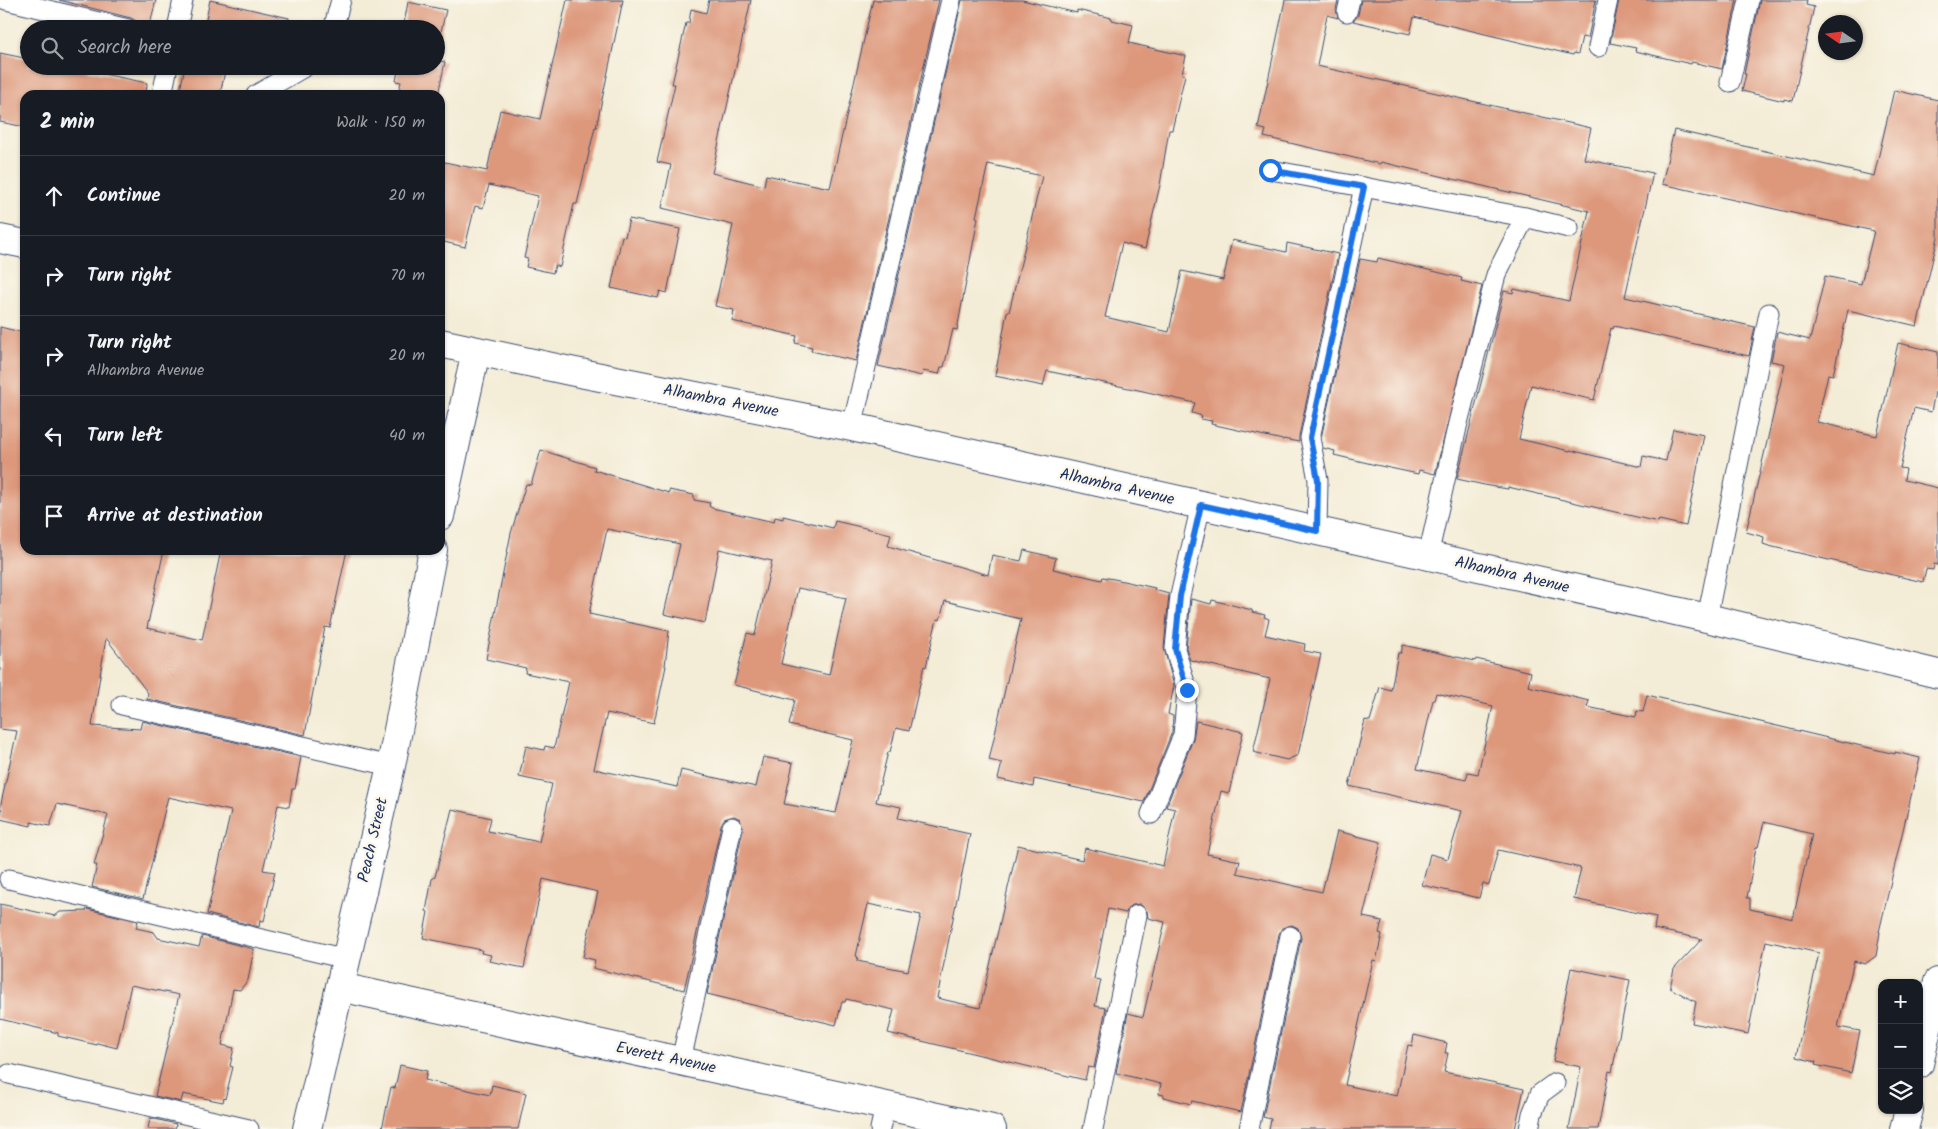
<!DOCTYPE html>
<meta charset="utf-8">
<style>
:root{--surface:#171b24;--page:#20242c;--text:#f1f3f6;--muted:#9ea1a6;--line:#363941}
body{margin:0;font-family:Kalam,sans-serif;background:var(--page);color:var(--text)}
.controls{position:absolute;right:15px;bottom:15px;display:grid;overflow:hidden;border-radius:10px;box-shadow:0 1px 4px #0004}
.controls button{width:45px;height:45px;display:grid;place-items:center;padding:0;border:0;border-bottom:1px solid var(--line);background:var(--surface);color:var(--text);font:25px sans-serif}
.compass{position:absolute;left:1818px;top:15px;width:45px;height:45px;border-radius:50%;background:var(--surface);box-shadow:0 1px 4px #0004;rotate:283deg}
.stop{position:absolute;width:15px;height:15px;margin:-11px;border:4px solid #1a73e8;border-radius:50%;background:#fff}
.stop.end{background:#1a73e8;border-color:#fff;box-shadow:0 1px 5px #0008}
.list{margin:0;padding:0;list-style:none}
h2{display:flex;justify-content:space-between;align-items:center;height:65px;margin:0;padding:0 20px;font-size:21px}
h2 small{font-size:16px;font-weight:400;color:var(--muted)}
.list li{display:grid;grid-template-columns:32px 1fr auto;gap:15px;align-items:center;box-sizing:border-box;height:80px;padding:0 20px;border-top:1px solid var(--line)}
.list b{display:block;font-size:19px;white-space:nowrap}
.list p{margin:0;font-size:16px;white-space:nowrap;color:var(--muted)}
.list em{font-size:16px;font-style:normal;color:var(--muted)}
.icon{flex:none;width:28px;height:28px;fill:none;stroke:currentColor;stroke-width:2;stroke-linecap:round;stroke-linejoin:round}
.map{position:relative;flex:none;width:1938px;height:1129px;overflow:hidden}
.search{position:absolute;background:var(--surface);box-shadow:0 1px 4px #0004;left:20px;top:20px;width:425px;height:55px;display:flex;align-items:center;gap:12px;box-sizing:border-box;padding:0 18px;border-radius:28px;color:var(--muted);font-size:19px}
.panel{position:absolute;background:var(--surface);box-shadow:0 1px 4px #0004;left:20px;top:90px;width:425px;height:465px;border-radius:15px}
.map>svg:first-child{display:block}
.building{fill:#dd987b;fill-rule:evenodd}
.lines{fill:none;stroke-linecap:round;stroke-linejoin:round}
.lane-casing{stroke:#3b4b70;stroke-width:21}
.street-casing{stroke:#3b4b70;stroke-width:30}
.secondary-casing{stroke:#3b4b70;stroke-width:30}
.lane{stroke:#fff;stroke-width:19}
.street{stroke:#fff;stroke-width:28}
.secondary{stroke:#fff;stroke-width:28}
.route{stroke:#1a73e8;stroke-width:6}
.labels{text-anchor:middle;dominant-baseline:central;stroke-width:5;stroke-linejoin:round;paint-order:stroke}
.street-label{font-size:16px;fill:#1b2f5e;stroke:#fbf7ec}
</style>
<div class="map">
<svg width="1938" height="1129" viewBox="0 0 1938 1129">
<rect width="100%" height="100%" fill="#fbf7ec"/>
<filter id="ink" filterUnits="userSpaceOnUse"><feTurbulence type="fractalNoise" baseFrequency=".02" numOctaves="2"/><feDisplacementMap in="SourceGraphic" scale="10" xChannelSelector="R" yChannelSelector="G"/><feConvolveMatrix kernelMatrix="1 2 1 2 8 2 1 2 1" color-interpolation-filters="sRGB"/></filter>
<filter id="wash" filterUnits="userSpaceOnUse"><feTurbulence type="fractalNoise" baseFrequency=".0096" numOctaves="4" result="noise"/><feDisplacementMap in="SourceGraphic" scale="20" xChannelSelector="R" yChannelSelector="G"/><feGaussianBlur stdDeviation="1.12" result="paint"/><feColorMatrix in="noise" values="0 0 0 0 0 0 0 0 0 0 0 0 0 0 0 0 0 1.4 0 .05"/><feComposite in="paint" operator="in"/></filter>
<g filter="url(#wash)">
<rect width="100%" height="100%" fill="#f3ecd6"/>
<g id="blocks">
<g class="building">
<path d="M59,0H156L149,29H139L136,21L131,18Z"/>
<path d="M210,0L289,18L288,29H204Z"/>
<path d="M567,0H623L596,128L595,127L577,204H574L560,267L555,265L553,273L526,267L528,259L524,258L538,196L489,185L483,208L475,206L465,247L440,241V161L487,171L500,110L540,119Z"/>
<path d="M709,0H751L712,173L764,186L766,175L830,188L873,0H939L856,361L811,351L812,347L795,343L797,336L732,321L734,310L715,306L733,225L662,208L671,165L657,162L675,84H672L686,23H689L691,9L706,13Z"/>
<path d="M962,0H1022L1077,13V10L1112,18V20L1133,25L1129,43L1186,56L1182,74L1185,75L1172,130H1169L1160,185L1145,249L1122,243L1105,317L1169,332L1182,271L1223,280L1232,240L1286,252L1287,243L1338,254L1299,436V442L1283,439V440L1211,424L1212,421L1201,419L1202,416L1192,413L1195,403L1143,391L1047,371L1043,386L995,376L1007,312H1009L1042,176L988,164L976,217L978,218L957,330L953,329L944,367H941L939,374L923,371L922,376L878,366Z"/>
<path d="M1285,0H1338L1336,10L1338,18L1327,15L1317,66L1591,128L1584,159L1653,173L1625,297L1755,327L1749,356L1614,326L1613,329L1611,328L1594,400L1531,385L1519,439L1570,451V450L1641,467L1643,456L1666,461L1673,429L1704,435L1686,526L1659,520L1658,522L1508,487V489L1489,486L1457,479L1504,291L1513,293L1514,289L1569,301L1589,211L1381,162L1380,164L1264,137L1266,130L1258,128Z"/>
<path d="M1361,0H1596L1588,38L1582,37L1578,54L1574,53L1573,55L1414,17L1410,34L1353,21L1358,15Z"/>
<path d="M1619,0H1737L1722,69L1692,62L1691,64L1635,51L1636,48L1610,43Z"/>
<path d="M1760,0H1807L1806,5L1814,7L1793,101L1784,99V101L1742,91L1746,74H1744Z"/>
<path d="M408,2L446,10L436,53V29H403Z"/>
<path d="M0,53L29,59V66H65L147,83L146,95H25V127L0,122Z"/>
<path d="M436,60L445,62L438,95H417L399,91L401,82L396,81L399,66H436Z"/>
<path d="M185,66H226L220,95H179Z"/>
<path d="M1894,90L1938,100V237L1917,326L1848,310L1833,375L1828,374L1817,422L1877,436L1898,343L1938,352V392H1935L1931,412L1914,408L1900,468L1906,469L1904,480L1938,488V565L1934,564L1933,570L1926,569L1923,582L1769,546L1763,544L1764,537L1746,532L1785,364L1771,361L1777,332L1810,340L1825,276L1861,284L1874,231L1662,184L1674,130L1874,176Z"/>
<path d="M629,219L680,229L667,293L660,291L658,298L611,288L622,236L625,237Z"/>
<path d="M1378,258L1462,278L1461,281L1482,286L1435,474L1419,470L1418,474L1376,465L1334,455L1335,451L1323,448L1321,438L1360,259L1377,262Z"/>
<path d="M0,327L25,333V550H164L147,628L202,640L221,550H347L330,628L325,627L305,735L147,699L148,693L106,638L92,726L140,729L142,721L301,757L295,789H292L289,807L278,805L263,870L275,872L264,921L260,920L259,927L207,914L231,811L168,797L143,899L92,887L97,865H94L108,815L57,804L50,826L31,822V826L0,819L2,809L0,808L17,731L0,729Z"/>
<path d="M541,450L595,467L594,470L669,493V490L694,495V500L710,503L709,506L712,508L774,522L775,517L783,519V516L833,528L835,521L891,534L888,546L988,575L992,555L1021,561L1024,550L1056,558L1053,569L1102,580L1103,577L1114,579L1155,588L1154,590L1169,594L1164,648L1174,686L1168,714L1173,716L1172,732L1144,802L1034,779L1033,787L998,779L1002,763L989,760L1021,619L945,601L940,620L937,619L926,667L924,666L909,731L896,728L890,752H888L876,802L901,807L898,818L970,834L937,998L980,1008L1018,845L1082,860L1085,848L1163,866L1175,809L1166,807L1193,739L1196,721L1243,732L1229,793L1221,791L1207,854L1240,861L1237,873L1322,892L1337,831L1381,842L1363,917L1382,921L1379,933L1382,934L1376,961L1373,960L1345,1085L1397,1096L1408,1045L1412,1046L1414,1035L1447,1043L1445,1053H1448L1444,1072L1524,1089L1515,1129H1269L1271,1119L1263,1117L1301,938L1298,928L1292,925L1282,928L1279,934L1241,1112L1192,1101L1191,1104L1164,1097V1095L1159,1094L1161,1084L1116,1073L1128,1013L1143,1017L1165,922L1148,918L1147,911L1140,904L1133,905L1128,908L1126,913L1108,909L1094,979L1101,980L1095,1006L1106,1008L1094,1068L1088,1067L1085,1080L888,1033L894,1010L846,999L845,1002H842L836,1025L707,994L743,829L740,819L734,816L724,819L721,825L684,990L593,968L595,960L583,957L598,892L543,879L524,968L489,961L491,955L481,953L482,950L423,938L428,912L426,911L432,879L435,877L452,809L491,818L488,831L539,842L552,784L519,777L526,746L544,750L545,746L554,748L569,682L525,673L526,668L486,659L511,533L526,484L531,485ZM607,529L680,544L664,614L705,623L719,549L772,561L755,635L747,633L734,685L795,700L789,725L853,740L836,813L784,804L793,763L763,757L756,787L681,770L677,787L594,769L607,713L654,723L666,666H665L669,631L589,614ZM798,588L846,598L829,675L781,664ZM868,904L921,915L908,971L857,961L858,957L856,956Z"/>
<path d="M1191,599L1211,604L1212,600L1252,610V612L1265,615L1264,617L1269,619L1265,635L1305,644L1304,651L1321,654L1298,755L1287,760L1253,752L1270,679L1190,660L1186,648Z"/>
<path d="M1403,645L1475,661L1476,659L1531,672L1528,686L1589,701L1587,707L1636,717L1637,711L1643,712L1647,695L1895,754V752L1920,758L1879,932H1880L1876,956L1865,964L1854,961L1838,1027L1860,1031L1851,1073L1815,1065L1816,1062L1796,1057L1819,953L1766,941L1748,1034L1692,1023L1696,1002L1670,988L1674,969L1702,939L1654,929L1656,917L1574,899L1581,868L1498,850L1489,885L1483,883L1479,898L1422,885L1430,854L1448,859L1462,811L1349,786L1365,720L1370,721L1380,687L1391,690L1398,653H1401ZM1436,693L1493,706L1478,774L1468,772L1466,780L1417,769L1433,700H1434ZM1764,822L1812,834L1793,919L1750,909V898H1747L1756,847H1758Z"/>
<path d="M0,904L55,916L60,912L86,911L87,909L138,921L136,928L154,932L158,938L199,947L202,936L254,949L248,980L240,990L233,989L222,1045L234,1048L230,1066L233,1067L225,1099L224,1098L223,1102L183,1094L181,1102L155,1096L179,995L131,985L117,1048L97,1043V1045L58,1036V1033L0,1019Z"/>
<path d="M1571,968L1630,980L1612,1072L1609,1071L1598,1129H1569L1581,1067L1553,1061Z"/>
<path d="M400,1065L427,1071L425,1080L490,1095L492,1085L526,1093L518,1129H382L391,1087L395,1088Z"/>
<path d="M150,1118L176,1124L175,1129H148Z"/>
</g>
</g>
</g>
<g filter="url(#ink)">
<use href="#blocks" fill-opacity="0" stroke="#3b4b70" stroke-width="1"/>
<g class="lines">
<g class="lane-casing">
<g id="lane">
<path d="M6,0L128,29"/>
<path d="M1347,12L1350,0"/>
<path d="M177,29L183,0"/>
<path d="M333,29L341,0"/>
<path d="M1598,47L1608,0"/>
<path d="M1730,82L1749,0"/>
<path d="M162,95L168,66"/>
<path d="M256,95L306,66"/>
<path d="M1271,170L1525,217L1569,228"/>
<path d="M852,427L951,0"/>
<path d="M1317,531L1318,480L1310,438L1364,187"/>
<path d="M1428,556L1458,423L1496,275L1525,217"/>
<path d="M1707,618L1769,313"/>
<path d="M122,705L391,766"/>
<path d="M1151,814L1183,735L1187,690L1175,649L1180,596L1201,505"/>
<path d="M9,879L346,959"/>
<path d="M681,1061L732,827"/>
<path d="M9,1074L249,1129"/>
<path d="M880,1129L885,1106"/>
<path d="M1093,1129L1137,915"/>
<path d="M1249,1129L1290,936"/>
<path d="M1529,1129L1532,1114L1540,1094L1555,1083"/>
</g>
</g>
<g class="street-casing">
<g id="street">
<path d="M440,516L476,351"/>
<path d="M340,987L992,1129"/>
<path d="M307,1129L391,766L433,550"/>
</g>
</g>
<g class="secondary-casing">
<g id="secondary">
<path d="M0,239L25,244"/>
<path d="M440,343L570,371L852,427L1707,618L1938,674"/>
<path d="M1919,1064L1938,982"/>
<path d="M1904,1129L1909,1110"/>
</g>
</g>
<use href="#lane" class="lane"/>
<use href="#street" class="street"/>
<use href="#secondary" class="secondary"/>
</g>
</g>
<g class="lines" filter="url(#ink)">
<path class="route" d="M1187,690L1175,649L1180,596L1201,505L1317,531L1318,480L1310,438L1364,187L1270,170"/>
</g>
<g class="labels">
<g class="street-label">
<text transform="translate(721 401) rotate(11)">Alhambra Avenue</text>
<text transform="translate(1117 487) rotate(13)">Alhambra Avenue</text>
<text transform="translate(1512 575) rotate(13)">Alhambra Avenue</text>
<text transform="translate(373 840) rotate(-77)">Peach Street</text>
<text transform="translate(666 1058) rotate(12)">Everett Avenue</text>
</g>
</g>
</svg>
<div class="controls">
<button>+</button>
<button>−</button>
<button><svg class="icon" aria-label="layers" viewBox="0 0 24 24"><path d="M12 4l9 5-9 5-9-5zM3 14l9 5 9-5"/></svg></button>
</div>
<svg class="compass" viewBox="-18 -18 36 36"><path d="M0-13l5 13h-10z" fill="#e53935"/><path d="M0 13l5-13h-10z" fill="#9ea1a6"/></svg>
<div class="stop" style="left:1270px;top:170px"></div>
<div class="stop end" style="left:1187px;top:690px"></div>
<div class="search"><svg class="icon" aria-label="search" viewBox="0 0 24 24"><circle cx="10" cy="10" r="6"/><path d="M15 15l6 6"/></svg>Search here</div>
<section class="panel">
<h2>2 min<small>Walk · 150 m</small></h2>
<ul class="list">
<li><svg class="icon" aria-label="ahead" viewBox="0 0 24 24"><path d="M12 20V5M6 11l6-6 6 6"/></svg><div><b>Continue</b></div><em>20 m</em></li>
<li><svg class="icon" aria-label="right" viewBox="0 0 24 24"><path d="M7 20v-9h11M14 6l5 5-5 5"/></svg><div><b>Turn right</b></div><em>70 m</em></li>
<li><svg class="icon" aria-label="right" viewBox="0 0 24 24"><path d="M7 20v-9h11M14 6l5 5-5 5"/></svg><div><b>Turn right</b><p>Alhambra Avenue</p></div><em>20 m</em></li>
<li><svg class="icon" aria-label="left" viewBox="0 0 24 24"><path d="M17 20v-9H6M10 6l-5 5 5 5"/></svg><div><b>Turn left</b></div><em>40 m</em></li>
<li><svg class="icon" aria-label="arrive" viewBox="0 0 24 24"><path d="M6 21V4h12l-3 4 3 4H6"/></svg><div><b>Arrive at destination</b></div></li>
</ul>
</section>
</div>
